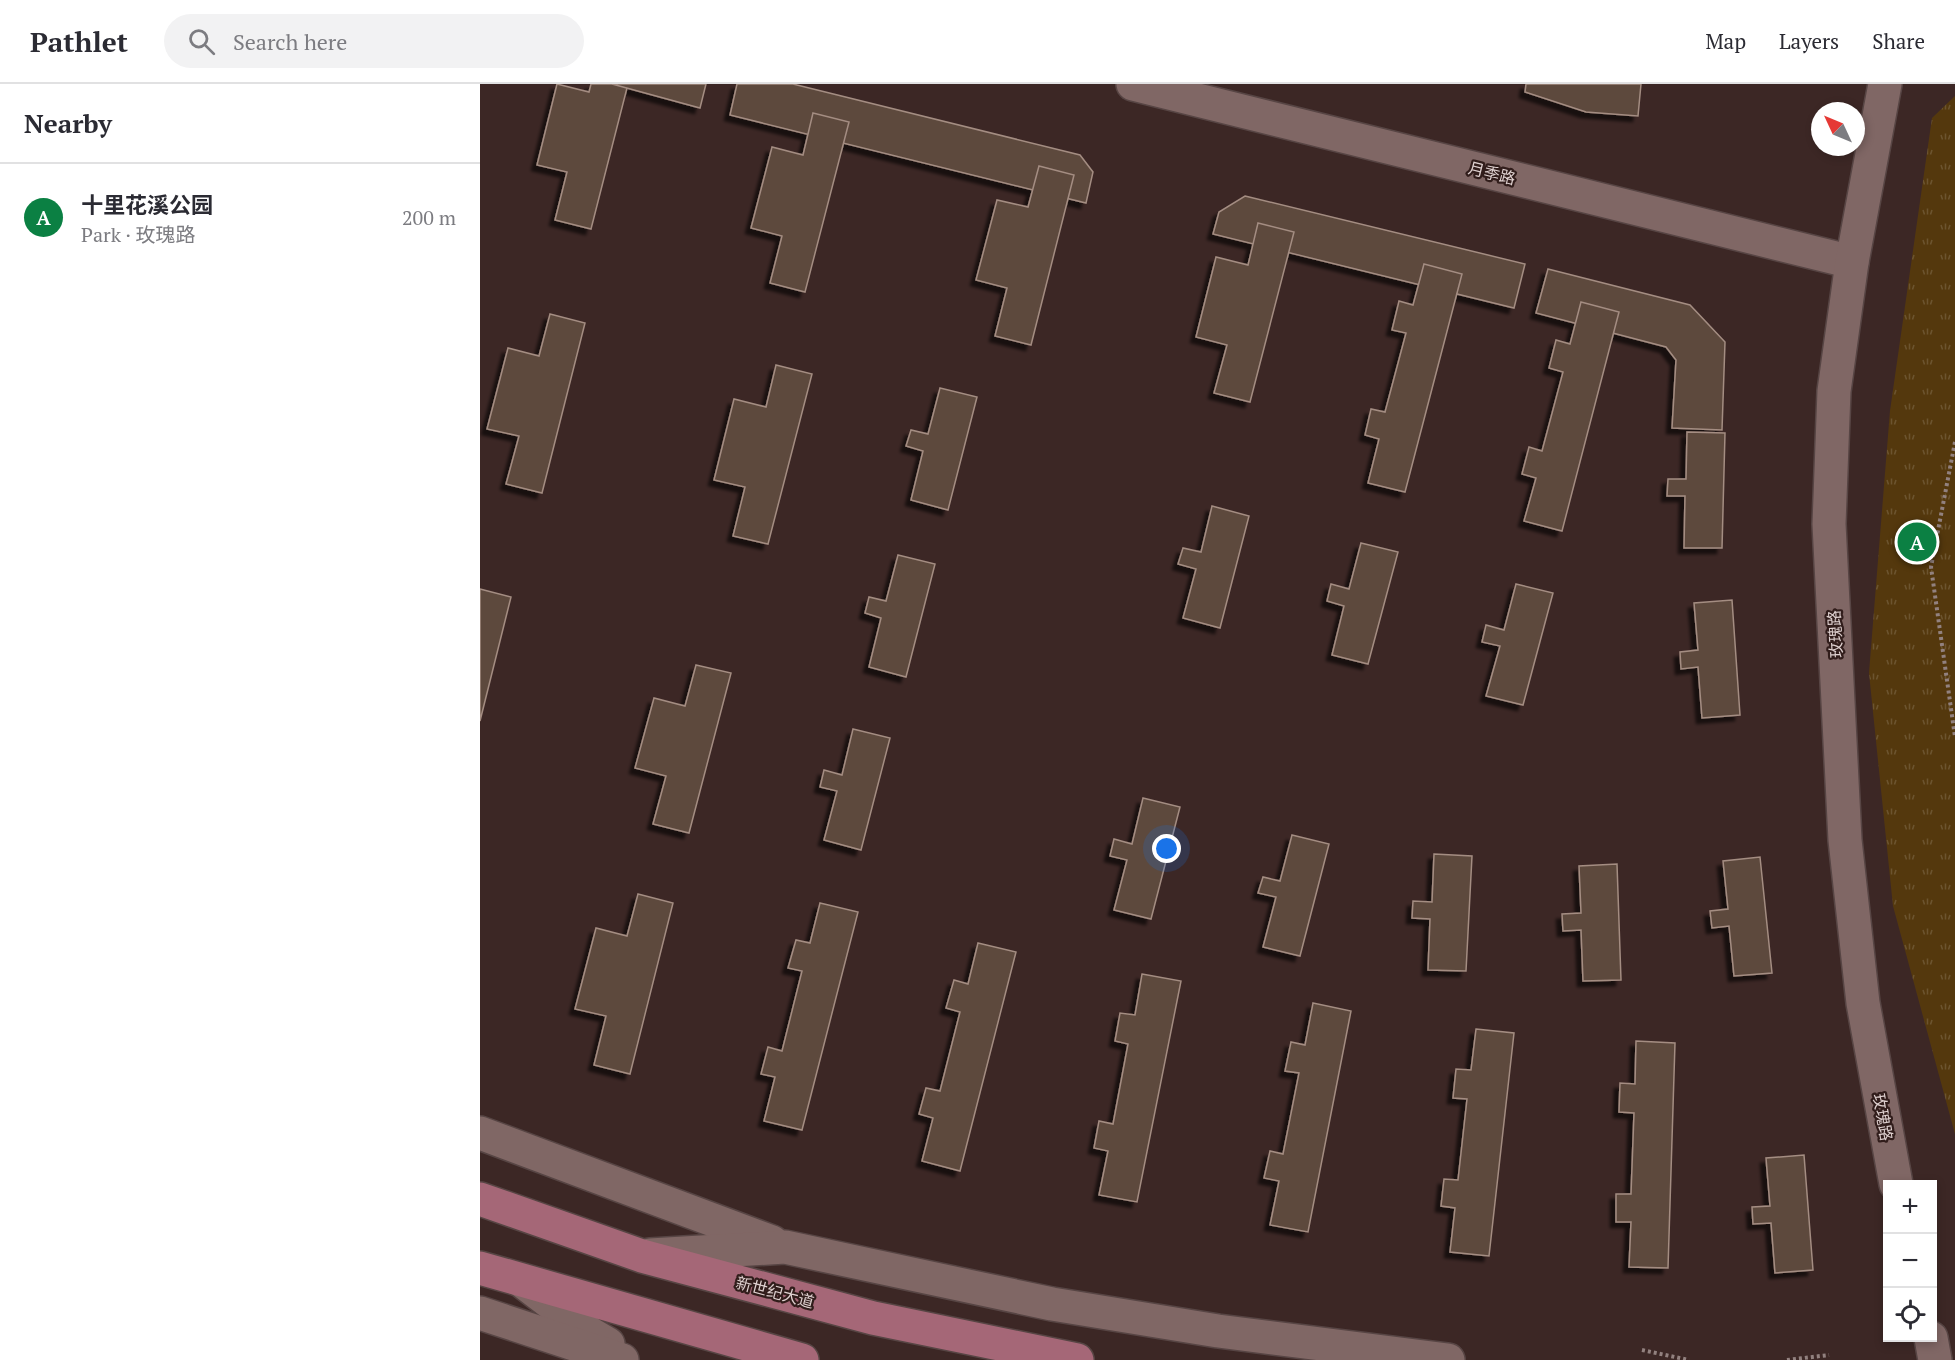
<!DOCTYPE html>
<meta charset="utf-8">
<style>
:root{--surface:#fff;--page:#f2f2f3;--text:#2b2b33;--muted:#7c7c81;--line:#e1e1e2;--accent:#0b8043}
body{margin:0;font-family:"PT Serif","Noto Sans SC",serif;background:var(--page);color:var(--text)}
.controls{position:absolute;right:18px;bottom:18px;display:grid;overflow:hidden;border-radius:0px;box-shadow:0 3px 9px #0003}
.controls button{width:54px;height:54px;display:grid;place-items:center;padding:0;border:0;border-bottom:2px solid var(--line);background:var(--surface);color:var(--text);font:30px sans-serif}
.compass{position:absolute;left:1331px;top:18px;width:54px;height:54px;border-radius:50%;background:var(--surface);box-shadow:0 3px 9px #0003;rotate:314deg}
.you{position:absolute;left:687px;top:765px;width:21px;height:21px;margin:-15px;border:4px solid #fff;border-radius:50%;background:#1a73e8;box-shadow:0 0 0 9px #1a73e833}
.badge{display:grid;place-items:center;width:39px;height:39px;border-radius:50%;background:var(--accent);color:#fff;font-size:20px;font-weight:700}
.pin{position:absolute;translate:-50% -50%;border:3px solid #fff;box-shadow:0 2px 6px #0006}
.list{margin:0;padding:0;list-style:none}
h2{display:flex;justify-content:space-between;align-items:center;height:78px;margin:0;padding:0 24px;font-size:26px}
h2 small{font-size:20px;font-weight:400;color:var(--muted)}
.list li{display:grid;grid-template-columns:39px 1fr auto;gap:18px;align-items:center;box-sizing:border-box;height:108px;padding:0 24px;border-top:2px solid var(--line)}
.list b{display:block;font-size:22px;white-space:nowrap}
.list p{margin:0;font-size:20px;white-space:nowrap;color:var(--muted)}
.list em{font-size:20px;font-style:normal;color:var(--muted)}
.icon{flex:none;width:33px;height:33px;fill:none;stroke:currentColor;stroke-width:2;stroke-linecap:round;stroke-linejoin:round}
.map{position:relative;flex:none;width:1475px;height:1276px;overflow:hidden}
header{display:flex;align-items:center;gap:36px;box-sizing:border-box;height:84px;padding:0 30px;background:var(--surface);border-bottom:2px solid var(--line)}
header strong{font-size:28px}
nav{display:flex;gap:33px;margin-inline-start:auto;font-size:21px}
.search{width:420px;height:54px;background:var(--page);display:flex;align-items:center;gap:15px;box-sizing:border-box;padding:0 21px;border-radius:33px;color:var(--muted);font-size:22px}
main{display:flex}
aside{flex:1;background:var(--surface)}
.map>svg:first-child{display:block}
.park{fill:url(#park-tufts)}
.building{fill:#5d493e;stroke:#a48d82;stroke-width:1.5;filter:url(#shadow)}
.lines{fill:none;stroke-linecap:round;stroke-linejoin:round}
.tertiary-casing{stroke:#574544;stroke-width:36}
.primary-casing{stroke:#574544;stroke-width:36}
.path{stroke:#92817f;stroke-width:4;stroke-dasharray:3 3;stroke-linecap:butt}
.tertiary{stroke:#806765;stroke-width:33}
.primary{stroke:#a56777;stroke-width:33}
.labels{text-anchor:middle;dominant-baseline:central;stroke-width:4.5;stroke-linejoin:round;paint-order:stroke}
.street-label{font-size:16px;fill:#dfd1d0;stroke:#311d1b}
</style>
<header>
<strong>Pathlet</strong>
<div class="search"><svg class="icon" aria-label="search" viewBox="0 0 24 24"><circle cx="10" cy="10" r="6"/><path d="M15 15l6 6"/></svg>Search here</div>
<nav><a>Map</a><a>Layers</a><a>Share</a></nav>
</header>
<main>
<aside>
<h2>Nearby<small></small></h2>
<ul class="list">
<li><span class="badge">A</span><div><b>十里花溪公园</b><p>Park · 玫瑰路</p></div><em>200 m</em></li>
</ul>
</aside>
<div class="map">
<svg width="1475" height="1276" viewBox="0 0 1475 1276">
<defs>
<pattern id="park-tufts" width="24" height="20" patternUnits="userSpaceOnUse" patternTransform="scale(1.5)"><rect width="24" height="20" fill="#54380d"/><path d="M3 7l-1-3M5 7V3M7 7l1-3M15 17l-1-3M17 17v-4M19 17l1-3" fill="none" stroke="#6c542f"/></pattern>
<filter id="shadow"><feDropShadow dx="-5.5" dy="5.5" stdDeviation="1.5" flood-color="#0009"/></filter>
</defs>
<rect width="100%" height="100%" fill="#3c2725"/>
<path class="park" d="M1475,12V1050L1413,822L1389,589L1410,327L1452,34Z"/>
<g class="building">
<path d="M77,0L109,8L111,0H148L111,145L75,136L87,88L57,81Z"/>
<path d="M132,0H226L220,24Z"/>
<path d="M257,0H313L600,71L613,88L606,119L250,31Z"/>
<path d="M1046,0H1161L1158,32L1106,28L1045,8Z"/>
<path d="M333,29L369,38L325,208L290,199L302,152L271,144L292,63L323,71Z"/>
<path d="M559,82L594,91L551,261L515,252L527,204L496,196L517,116L548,123Z"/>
<path d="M765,112L1045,180L1034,224L733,150L739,128Z"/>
<path d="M778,139L814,148L770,318L734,309L747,261L716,253L736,173L768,181Z"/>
<path d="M944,180L982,190L925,408L888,399L899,355L885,351L891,325L905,328L926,249L912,246L919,217L933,221Z"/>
<path d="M1068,185L1210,221L1245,258L1242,346L1192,344L1196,276L1186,263L1056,229Z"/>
<path d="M1101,218L1139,228L1082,447L1044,437L1056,394L1042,390L1049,363L1062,367L1083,288L1069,284L1076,256L1090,260Z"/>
<path d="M70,230L105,239L62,409L26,400L39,352L7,345L28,264L59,272Z"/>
<path d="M296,281L332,290L288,460L253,452L265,403L234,396L254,315L286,323Z"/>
<path d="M460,304L497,313L468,426L431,416L443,367L426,362L431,346L448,350Z"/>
<path d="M1207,348L1245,349L1242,464H1204L1205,412H1187L1188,395H1206Z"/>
<path d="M732,422L769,432L740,544L703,534L716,485L698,480L703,464L721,468Z"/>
<path d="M881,459L918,468L888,580L852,571L864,522L847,517L851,500L869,505Z"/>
<path d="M418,471L455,480L426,593L389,583L401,534L385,529L389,513L406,517Z"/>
<path d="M1036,500L1073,509L1043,621L1006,612L1020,562L1002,558L1006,541L1024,546Z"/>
<path d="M0,505L31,513L0,637Z"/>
<path d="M1252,516L1260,631L1222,634L1218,583L1201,585L1200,568L1218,566L1214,519Z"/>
<path d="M216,581L251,589L209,749L173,740L186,692L155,684L174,614L205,622Z"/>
<path d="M373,645L410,654L381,766L344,756L357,707L340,703L344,686L362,691Z"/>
<path d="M663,714L700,723L671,835L634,826L647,776L630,772L634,755L652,760Z"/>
<path d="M812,751L849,760L820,872L783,863L796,813L778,809L783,793L800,797Z"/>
<path d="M954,770L992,772L986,887L948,886L950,835L932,834L933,817L952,818Z"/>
<path d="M1280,773L1292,889L1254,892L1249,842L1232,844L1230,827L1248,825L1243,777Z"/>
<path d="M1137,780L1141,896L1103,897L1101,846L1083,847L1082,830L1101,829L1099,782Z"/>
<path d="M158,810L193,819L150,990L114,981L126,932L95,925L116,844L147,852Z"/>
<path d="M340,819L378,828L322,1046L284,1037L295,993L281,990L288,963L302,967L322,887L308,884L316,856L330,859Z"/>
<path d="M498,859L536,868L480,1087L442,1077L453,1034L439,1030L446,1004L460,1007L480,928L466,924L474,896L488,900Z"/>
<path d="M662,890L701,897L657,1118L619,1111L628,1067L614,1064L619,1037L633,1040L648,960L635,957L640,929L655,931Z"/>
<path d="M833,919L871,927L828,1148L790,1141L799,1097L784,1094L790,1067L803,1070L819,989L805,987L811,958L825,961Z"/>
<path d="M996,945L1034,949L1009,1172L970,1168L975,1124L961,1122L964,1095L978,1096L987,1015L973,1014L976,985L991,986Z"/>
<path d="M1156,957L1195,959L1188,1184L1149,1183L1151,1138H1136V1110H1151L1154,1029L1139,1028L1140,999L1155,1000Z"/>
<path d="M1324,1071L1333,1186L1295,1189L1291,1139L1273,1140L1272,1123L1290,1122L1286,1074Z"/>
</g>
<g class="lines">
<g class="tertiary-casing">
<g id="tertiary">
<path d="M653,0L1372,178"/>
<path d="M1405,0L1372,178L1354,307L1349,440L1365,756L1383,919L1416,1100"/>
<path d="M0,1049L292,1158"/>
<path d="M170,1171L305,1163L572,1220L738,1247L968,1276"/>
<path d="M42,1197L111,1250L128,1260"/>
<path d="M0,1229L142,1276"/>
<path d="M1451,1254L1455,1276"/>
</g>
</g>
<g class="primary-casing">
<g id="primary">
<path d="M0,1115L162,1172L393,1234L597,1276"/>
<path d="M0,1184L322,1276"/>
</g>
</g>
<g class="path">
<path d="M1475,358L1451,483L1475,653"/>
<path d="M1162,1266L1209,1276"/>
<path d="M1307,1276L1349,1271"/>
</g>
<use href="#tertiary" class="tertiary"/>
<use href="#primary" class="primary"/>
</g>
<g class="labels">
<g class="street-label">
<text transform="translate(1012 89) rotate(14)">月季路</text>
<text transform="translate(1355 550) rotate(-93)">玫瑰路</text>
<text transform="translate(1403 1033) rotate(80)">玫瑰路</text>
<text transform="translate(295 1208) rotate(15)">新世纪大道</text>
</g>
</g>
</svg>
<div class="controls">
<button>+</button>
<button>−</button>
<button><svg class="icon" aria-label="locate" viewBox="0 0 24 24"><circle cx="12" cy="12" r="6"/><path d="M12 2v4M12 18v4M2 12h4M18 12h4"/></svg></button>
</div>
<svg class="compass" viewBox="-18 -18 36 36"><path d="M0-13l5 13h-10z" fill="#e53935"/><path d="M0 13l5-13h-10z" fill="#7c7c81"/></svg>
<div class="you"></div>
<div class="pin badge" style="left:1437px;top:458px">A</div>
</div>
</main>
